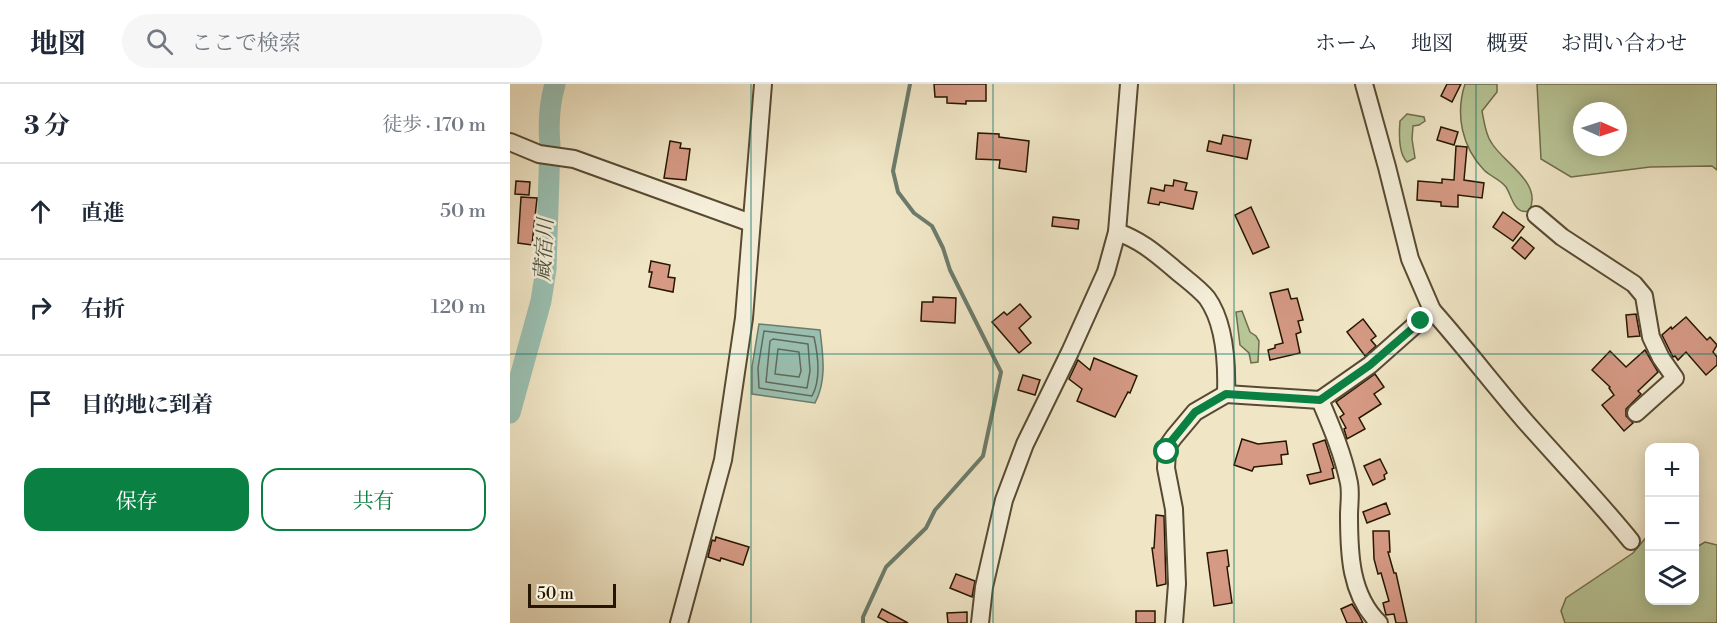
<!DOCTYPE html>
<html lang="ja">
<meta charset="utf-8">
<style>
:root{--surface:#fff;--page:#f6f6f7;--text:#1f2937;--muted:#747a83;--line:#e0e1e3;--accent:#0b8043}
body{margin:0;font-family:"Libre Bodoni","Noto Serif JP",serif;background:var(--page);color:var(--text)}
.controls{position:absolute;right:18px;bottom:18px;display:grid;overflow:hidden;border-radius:12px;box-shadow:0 3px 15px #0003}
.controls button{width:54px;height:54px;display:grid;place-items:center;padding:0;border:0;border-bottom:2px solid var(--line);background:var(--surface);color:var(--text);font:30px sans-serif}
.compass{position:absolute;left:1063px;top:18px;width:54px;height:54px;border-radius:50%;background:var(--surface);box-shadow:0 3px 15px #0003;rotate:93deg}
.scale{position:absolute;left:18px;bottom:15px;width:88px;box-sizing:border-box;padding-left:6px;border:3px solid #261601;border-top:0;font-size:16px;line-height:21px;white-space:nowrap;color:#261601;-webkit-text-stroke:4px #f5efda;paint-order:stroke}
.stop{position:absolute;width:18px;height:18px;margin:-14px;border:4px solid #0b8043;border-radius:50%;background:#fff}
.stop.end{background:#0b8043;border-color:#fff;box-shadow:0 2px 6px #0008}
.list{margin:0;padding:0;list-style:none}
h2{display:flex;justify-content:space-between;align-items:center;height:78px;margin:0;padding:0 24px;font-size:26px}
h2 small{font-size:20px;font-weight:400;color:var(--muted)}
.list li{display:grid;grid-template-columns:39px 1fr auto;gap:18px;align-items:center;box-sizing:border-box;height:96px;padding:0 24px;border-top:2px solid var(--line)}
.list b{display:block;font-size:22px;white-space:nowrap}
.list em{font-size:20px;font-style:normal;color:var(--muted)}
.actions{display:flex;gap:12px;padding:18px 24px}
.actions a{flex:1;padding:14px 0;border:2px solid var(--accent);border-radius:18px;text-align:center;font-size:21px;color:var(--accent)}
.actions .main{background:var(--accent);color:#fff}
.icon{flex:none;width:33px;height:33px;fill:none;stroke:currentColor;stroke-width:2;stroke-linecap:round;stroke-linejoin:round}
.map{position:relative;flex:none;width:1207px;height:539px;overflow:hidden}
header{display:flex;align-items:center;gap:36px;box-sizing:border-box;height:84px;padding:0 30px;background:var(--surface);border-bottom:2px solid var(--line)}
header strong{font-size:28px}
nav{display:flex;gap:33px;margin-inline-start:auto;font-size:21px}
.search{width:420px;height:54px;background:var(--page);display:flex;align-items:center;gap:15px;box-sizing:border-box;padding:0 21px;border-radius:33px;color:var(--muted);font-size:22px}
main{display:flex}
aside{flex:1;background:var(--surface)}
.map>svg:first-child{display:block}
.green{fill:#b8c596;stroke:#6f6e4c;stroke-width:1.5;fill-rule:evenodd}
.water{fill:#9ac0b2;stroke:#6c7c6b;stroke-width:1.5}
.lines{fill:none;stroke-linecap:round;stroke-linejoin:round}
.shore{stroke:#606b5a;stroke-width:1.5}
.stream{stroke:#6c7c6b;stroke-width:4}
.river{stroke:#9ac0b2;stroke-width:21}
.building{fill:#d59984;stroke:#261601;stroke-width:1.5}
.minor-casing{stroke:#584a32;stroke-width:20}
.minor{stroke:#f5efda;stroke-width:16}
.route{stroke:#0b8043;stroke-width:8}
.grid{fill:none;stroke:#0f766e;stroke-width:1.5;stroke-opacity:0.55}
.labels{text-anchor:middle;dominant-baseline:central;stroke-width:5;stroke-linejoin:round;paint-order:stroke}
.water-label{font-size:21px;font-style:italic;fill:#4f523f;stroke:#f5efda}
</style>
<header>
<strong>地図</strong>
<div class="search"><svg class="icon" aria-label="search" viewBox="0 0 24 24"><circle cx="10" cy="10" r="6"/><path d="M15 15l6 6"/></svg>ここで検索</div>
<nav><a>ホーム</a><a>地図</a><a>概要</a><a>お問い合わせ</a></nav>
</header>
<main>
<aside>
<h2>3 分<small>徒歩 · 170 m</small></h2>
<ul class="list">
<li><svg class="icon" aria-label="ahead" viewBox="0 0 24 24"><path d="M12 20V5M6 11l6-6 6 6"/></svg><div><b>直進</b></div><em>50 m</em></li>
<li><svg class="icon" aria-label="right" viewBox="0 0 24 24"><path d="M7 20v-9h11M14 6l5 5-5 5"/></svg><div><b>右折</b></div><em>120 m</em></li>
<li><svg class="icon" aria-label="arrive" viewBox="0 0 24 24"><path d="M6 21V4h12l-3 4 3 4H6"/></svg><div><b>目的地に到着</b></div></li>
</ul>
<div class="actions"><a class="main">保存</a><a>共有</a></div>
</aside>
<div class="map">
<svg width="1207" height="539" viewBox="0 0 1207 539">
<rect width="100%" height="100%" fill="#f0e6c6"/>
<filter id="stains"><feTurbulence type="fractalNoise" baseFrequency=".00333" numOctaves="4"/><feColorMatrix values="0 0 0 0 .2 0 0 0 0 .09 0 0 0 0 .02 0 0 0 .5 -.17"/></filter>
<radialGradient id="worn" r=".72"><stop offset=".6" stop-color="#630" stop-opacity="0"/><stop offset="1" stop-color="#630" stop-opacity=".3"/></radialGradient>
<g class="green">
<path d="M955,0H987V8L972,27C974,36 975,49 981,58C992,78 1034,99 1019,127C1004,131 1002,112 996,103C990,95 981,93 974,86C952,63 945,31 955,0Z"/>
<path d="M1027,0H1207V86L1202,82L1140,83L1061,93L1031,75ZM1072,27H1108V63H1072Z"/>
<path d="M897,30L914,33L915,37L909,41L903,42L902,55L905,74L897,78C888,69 889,49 890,37Z"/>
<path d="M732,227L740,248L746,252L749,257L748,278L741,279L739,269L730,261L726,228Z"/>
<path d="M1139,450L1140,516H1184L1185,464L1195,458L1207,461V539H1055L1051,527L1056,514L1123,469Z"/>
</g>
<path class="water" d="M249,240L310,246C313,272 317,296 305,319L242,310V283Z"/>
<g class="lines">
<g class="shore">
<path d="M254,247L304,253C308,271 311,296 302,312L249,304L248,284Z"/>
<path d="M263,255L298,260L300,287L297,304L256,298L260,257Z"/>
<path d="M268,265L289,268L291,287L289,293L265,290Z"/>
</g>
<path class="stream" d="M353,539V533L376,483L416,444L425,426L473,372L491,288L440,186L433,164L422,142L404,129L388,108L383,87L400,0"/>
<path class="river" d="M0,329L31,217L36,185L40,61C38,39 39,21 45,0"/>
</g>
<g class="building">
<path d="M424,0H476V17H456V20L437,19V13H425Z"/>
<path d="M937,0H951L942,18L931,12Z"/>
<path d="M931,43L948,48L944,61L927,56Z"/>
<path d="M468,49L489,50V53L519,57L516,88L489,84L490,76L466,75Z"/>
<path d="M713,51L741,56L737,75L697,67L699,57L711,60Z"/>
<path d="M160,57L171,59L170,64L180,65L176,96L154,94Z"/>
<path d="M946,62L957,63L954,96L974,99L972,114L948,111V123L931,122V118L907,116L908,97L932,99V95L944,96Z"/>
<path d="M664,96L677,99L675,106L687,108L683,125L650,118L649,121L638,119L641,104L654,107L655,101L663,102Z"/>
<path d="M6,97L20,98L19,111L5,110Z"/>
<path d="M11,113L27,114L22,161L8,159Z"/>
<path d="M741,123L759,163L743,170L725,131Z"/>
<path d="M993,128L1014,143L1003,157L983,143Z"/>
<path d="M543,133L569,136L568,145L542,142Z"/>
<path d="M1011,153L1024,164L1015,175L1002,164Z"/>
<path d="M141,177L160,181L158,193L165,194L163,208L139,203L142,188H139Z"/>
<path d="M778,205L781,215L787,214L793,236L788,237L791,248L786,250L790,269L760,276L758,266L765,264V261L773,259L760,209Z"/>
<path d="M423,213L446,214L445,239L411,237L412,218H423Z"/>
<path d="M510,220L521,233L509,244L521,259L509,269L482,238L494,228L497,231Z"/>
<path d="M1126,230L1130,252L1118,253L1116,231Z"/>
<path d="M1176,233L1197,256L1200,253L1207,261L1203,268L1207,273V281L1196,291L1176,268L1168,276L1165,272L1163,273L1152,251L1161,243L1162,245Z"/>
<path d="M853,235L866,252L861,256L866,262L855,272L837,248Z"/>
<path d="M1135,266L1148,288L1128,307L1131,310L1116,325V332L1123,339L1114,347L1092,321L1104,311L1099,304L1100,303L1082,286L1100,267L1116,283Z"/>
<path d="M584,274L627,292L620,309L618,308L605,333L567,317L572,305L559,295L568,276L580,286Z"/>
<path d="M865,290L874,303L864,310L871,320L849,334L855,345L837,355L834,345L836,344L830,333L834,330L826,318Z"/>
<path d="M513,291L530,296L525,311L508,306Z"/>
<path d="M732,355L748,360L776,357L778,370L771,371L772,380L744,383L742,387L724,381Z"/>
<path d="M815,356L824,384L822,385L824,394L800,400L797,391L811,388L803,360Z"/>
<path d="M870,375L877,389L874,391L875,395L863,401L854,382Z"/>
<path d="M876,419L880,430L857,439L853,428Z"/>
<path d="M646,431L654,432L656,500L647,502L642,464H644Z"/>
<path d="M863,447H879L880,468H878L884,489H886L897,539H886L884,530L876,531L873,519L879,517L871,489L868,490L864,475Z"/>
<path d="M206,453L239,463L233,481L211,474L210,477L198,473L202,456L205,457Z"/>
<path d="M717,466L719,482L717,483L722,519L704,522L697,469Z"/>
<path d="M446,490L465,497L462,513L440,504Z"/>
<path d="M842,520L849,531L853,539H837L831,525Z"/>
<path d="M372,525L398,539H379L368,533Z"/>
<rect x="626" y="527" width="19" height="12"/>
<path d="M457,528V539H438L437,529Z"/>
</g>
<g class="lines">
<g class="minor-casing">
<g id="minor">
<path d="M0,58L29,70L64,75L241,139"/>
<path d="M1026,131L1052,153L1124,200L1134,212L1141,253L1151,274L1165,294L1126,329"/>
<path d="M607,148C630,156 644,168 662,183C673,193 688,203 697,214C715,239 717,280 716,310"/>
<path d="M922,226C954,262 983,300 1014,336C1050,377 1087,415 1121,457"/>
<path d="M810,316C822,344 833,370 839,399C841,409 839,421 839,431C839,469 840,511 869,539"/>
<path d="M169,539L213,376L234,234L253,0"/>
<path d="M470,539L474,503L494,416L515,360L560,268L596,188L607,148L619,0"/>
<path d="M664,539L667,500L664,425L656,384L657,368L659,360L664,353L685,328L716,310L810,316L860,281L922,226L900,175L877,83L854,0"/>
</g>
</g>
<use href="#minor" class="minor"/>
</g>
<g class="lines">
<path class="route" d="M657,368L659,360L685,328L716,310L810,316L860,281L911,237"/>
</g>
<path class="grid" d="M241,0V539M483,0V539M724,0V539M966,0V539M0,270H1207"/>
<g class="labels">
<g class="water-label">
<text transform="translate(35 166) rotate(-87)">蔵宿川</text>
</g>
</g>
<rect width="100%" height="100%" filter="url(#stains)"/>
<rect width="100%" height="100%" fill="url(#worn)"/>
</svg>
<div class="controls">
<button>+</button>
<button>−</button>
<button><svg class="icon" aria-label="layers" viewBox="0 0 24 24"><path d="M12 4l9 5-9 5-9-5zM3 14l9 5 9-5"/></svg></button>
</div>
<svg class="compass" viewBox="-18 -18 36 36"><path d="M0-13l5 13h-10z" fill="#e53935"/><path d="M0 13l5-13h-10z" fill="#747a83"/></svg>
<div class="scale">50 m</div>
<div class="stop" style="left:657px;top:368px"></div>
<div class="stop end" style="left:911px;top:237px"></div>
</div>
</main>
